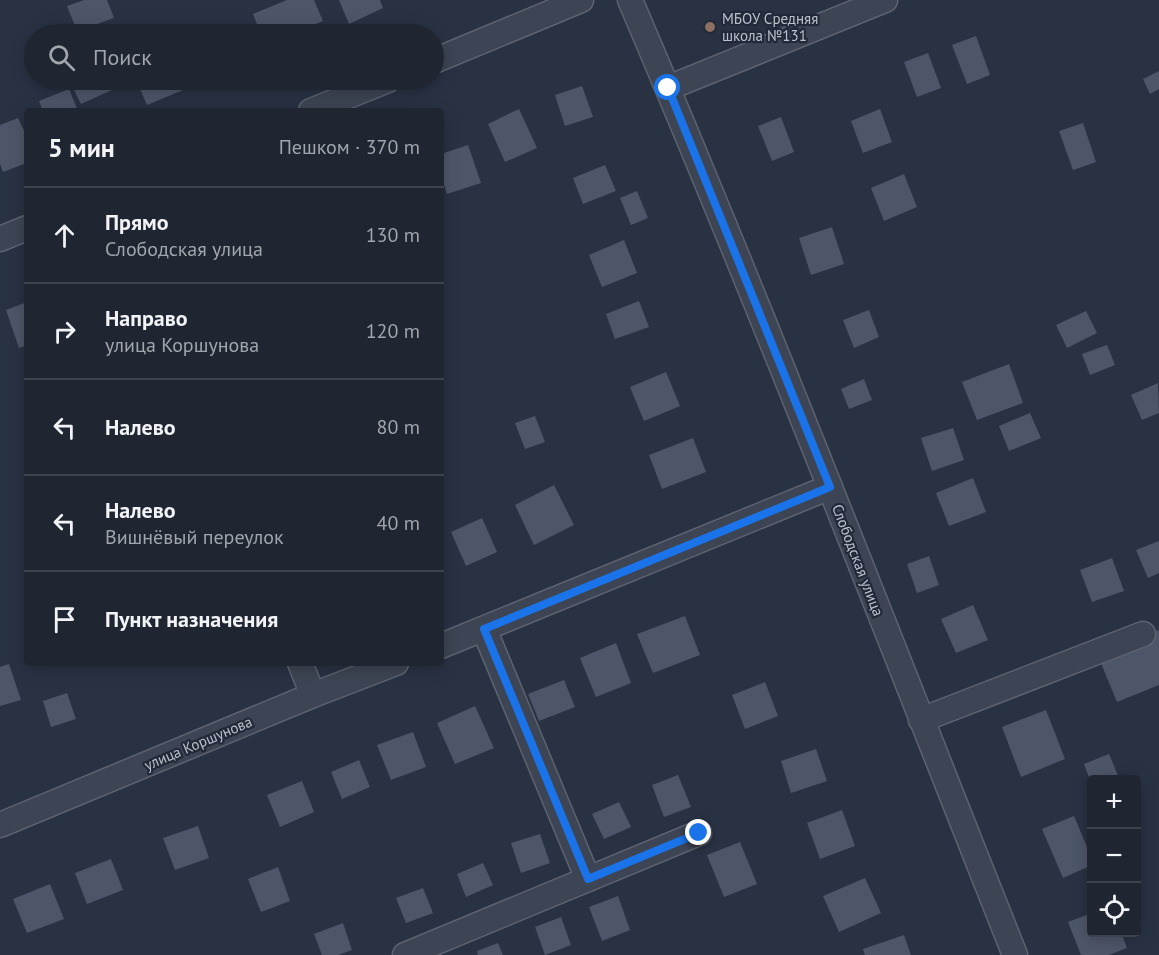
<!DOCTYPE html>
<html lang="ru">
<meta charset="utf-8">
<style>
:root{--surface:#1f2632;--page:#272e3a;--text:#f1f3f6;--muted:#a1a5ac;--line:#3c434d}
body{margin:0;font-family:"PT Sans",sans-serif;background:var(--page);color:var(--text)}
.controls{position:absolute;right:18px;bottom:18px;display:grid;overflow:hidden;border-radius:6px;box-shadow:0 3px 15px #0003}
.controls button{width:54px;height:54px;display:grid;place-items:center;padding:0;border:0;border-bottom:2px solid var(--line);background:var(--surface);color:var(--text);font:30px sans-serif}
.stop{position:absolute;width:18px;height:18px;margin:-14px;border:4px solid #1a73e8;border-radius:50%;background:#fff}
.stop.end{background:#1a73e8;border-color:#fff;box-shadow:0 2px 6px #0008}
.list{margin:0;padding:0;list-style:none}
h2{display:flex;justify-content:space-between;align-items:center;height:78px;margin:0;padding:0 24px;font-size:26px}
h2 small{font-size:20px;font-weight:400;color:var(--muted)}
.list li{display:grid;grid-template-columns:39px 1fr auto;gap:18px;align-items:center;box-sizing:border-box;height:96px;padding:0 24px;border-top:2px solid var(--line)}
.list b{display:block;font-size:22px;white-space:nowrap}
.list p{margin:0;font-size:20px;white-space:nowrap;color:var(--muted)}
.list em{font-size:20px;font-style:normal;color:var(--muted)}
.icon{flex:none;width:33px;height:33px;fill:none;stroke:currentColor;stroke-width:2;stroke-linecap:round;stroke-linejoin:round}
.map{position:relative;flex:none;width:1159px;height:955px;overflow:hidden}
.search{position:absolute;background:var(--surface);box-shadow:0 3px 15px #0003;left:24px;top:24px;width:420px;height:66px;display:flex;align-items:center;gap:15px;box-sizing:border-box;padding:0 21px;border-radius:33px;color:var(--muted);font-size:22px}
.panel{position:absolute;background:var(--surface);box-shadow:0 3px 15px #0003;left:24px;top:108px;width:420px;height:558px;border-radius:6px}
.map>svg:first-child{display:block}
.building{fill:#4d5669}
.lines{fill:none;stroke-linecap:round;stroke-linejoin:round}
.minor-casing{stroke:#5c6270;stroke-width:27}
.minor{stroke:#3d4453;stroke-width:24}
.route{stroke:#1a73e8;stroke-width:8}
.education-dot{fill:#8d6e63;stroke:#222938;stroke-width:2}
.labels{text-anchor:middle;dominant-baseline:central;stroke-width:4.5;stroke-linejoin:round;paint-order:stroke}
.poi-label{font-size:15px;fill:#bbc0cc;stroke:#222938;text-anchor:start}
.street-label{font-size:15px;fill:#bbc0cc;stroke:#222938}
</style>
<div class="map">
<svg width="1159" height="955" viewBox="0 0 1159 955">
<rect width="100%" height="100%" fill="#293243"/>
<g class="building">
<path d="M84,0H107L114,18L77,31L67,6Z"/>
<path d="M287,0H314L323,21L290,34H261L253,14Z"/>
<path d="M339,0H380L383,8L349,24Z"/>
<path d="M976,36L990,75L967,84L952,45Z"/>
<path d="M928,53L941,88L917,97L904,62Z"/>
<path d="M1159,71V89L1150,94L1143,79Z"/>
<path d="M69,80H107L112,90L81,104Z"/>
<path d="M136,80H178L183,90L147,105Z"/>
<path d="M207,80H235L211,89Z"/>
<path d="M582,86L593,117L565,126L555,95Z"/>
<path d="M69,89L78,111H43L39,101Z"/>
<path d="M519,109L537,148L505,162L488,124Z"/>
<path d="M880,109L892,142L863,153L851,121Z"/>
<path d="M781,117L794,152L772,161L758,126Z"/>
<path d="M18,118L27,137V163L3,172L0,164V125Z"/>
<path d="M1083,123L1096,162L1073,170L1059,131Z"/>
<path d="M468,145L481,183L447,194L441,175V154Z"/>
<path d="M605,165L616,191L583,204L573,178Z"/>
<path d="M904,174L917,207L884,221L871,188Z"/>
<path d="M637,191L648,218L631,225L620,198Z"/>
<path d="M832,227L844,264L811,275L799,238Z"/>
<path d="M624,240L637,273L602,287L589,255Z"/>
<path d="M639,301L649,327L615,339L606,314Z"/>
<path d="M27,302V345L19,348L6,310Z"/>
<path d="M869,310L879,337L854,348L843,320Z"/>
<path d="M1086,311L1097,333L1067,348L1056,325Z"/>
<path d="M1107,345L1115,365L1090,375L1082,354Z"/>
<path d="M1009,364L1023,403L977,420L962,382Z"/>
<path d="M666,372L680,406L644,421L630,387Z"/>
<path d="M864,379L872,400L849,409L841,389Z"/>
<path d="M1158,383L1159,413L1142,420L1131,395Z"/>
<path d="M1030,413L1041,438L1009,451L999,426Z"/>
<path d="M535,416L545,442L525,449L515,423Z"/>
<path d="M953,428L964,460L932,471L921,438Z"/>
<path d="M693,438L706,472L662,489L649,455Z"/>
<path d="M973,478L986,512L949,526L936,493Z"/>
<path d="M554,485L574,525L534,545L515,505Z"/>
<path d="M482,518L497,552L466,566L451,532Z"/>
<path d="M1159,541V573L1148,578L1136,550Z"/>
<path d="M929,556L939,585L917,593L907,564Z"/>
<path d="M1112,558L1124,591L1092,602L1080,570Z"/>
<path d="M973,605L988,640L956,653L941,619Z"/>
<path d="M685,616L700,655L653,673L637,634Z"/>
<path d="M1159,630V685L1117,702L1098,656Z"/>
<path d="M616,643L631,683L596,697L580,658Z"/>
<path d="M9,664L21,700L0,706V667Z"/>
<path d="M564,680L575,707L539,721L528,694Z"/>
<path d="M765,682L778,716L745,729L732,695Z"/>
<path d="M67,693L76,719L51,727L43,701Z"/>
<path d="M475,706L494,748L455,764L437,723Z"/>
<path d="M1046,710L1065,759L1021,777L1002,727Z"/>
<path d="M413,732L426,767L391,780L377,745Z"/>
<path d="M816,749L827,781L791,793L781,761Z"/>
<path d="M1109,754L1119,778L1090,780L1084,764Z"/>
<path d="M359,760L370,787L342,799L331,772Z"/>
<path d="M678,775L691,807L664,817L652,785Z"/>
<path d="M302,781L314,812L280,827L267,795Z"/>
<path d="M619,802L631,827L604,839L592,814Z"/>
<path d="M842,810L855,846L820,859L807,823Z"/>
<path d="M1074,816L1092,859V865L1063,878L1042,829Z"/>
<path d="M198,826L209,858L175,870L163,838Z"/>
<path d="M540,834L550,863L521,873L511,843Z"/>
<path d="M740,842L757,884L724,897L707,855Z"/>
<path d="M111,859L123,890L87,904L75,873Z"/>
<path d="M483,863L493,885L466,897L457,874Z"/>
<path d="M278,867L290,901L261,912L248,879Z"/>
<path d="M865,878L881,913L839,932L823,896Z"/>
<path d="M50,884L64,919L27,933L13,899Z"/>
<path d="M423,888L433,913L406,923L396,898Z"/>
<path d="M618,896L630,930L602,941L589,907Z"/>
<path d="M1092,913V932H1121L1127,948L1109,955H1081L1068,922Z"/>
<path d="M561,917L571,945L545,955L535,927Z"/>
<path d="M343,923L352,950L338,955H322L314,934Z"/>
<path d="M904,935L911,955H865L863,949Z"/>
<path d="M498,943L503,955H478L477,951Z"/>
</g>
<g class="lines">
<g class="minor-casing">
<g id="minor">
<path d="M630,0C765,315 888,636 1015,955"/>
<path d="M434,61L581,0"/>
<path d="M668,88L885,0"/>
<path d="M311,111L388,80"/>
<path d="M0,239L27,228"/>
<path d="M484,629L588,879"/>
<path d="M441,646L830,487"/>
<path d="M300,663L313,695"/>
<path d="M921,720L1143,634"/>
<path d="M0,825L313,695L396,663"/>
<path d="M405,955L699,833"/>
</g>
</g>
<use href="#minor" class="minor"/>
</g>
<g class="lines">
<path class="route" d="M668,88L830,487L484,629L588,879L699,833"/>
</g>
<circle class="education-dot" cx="710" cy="27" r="6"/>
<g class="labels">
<g class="poi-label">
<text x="722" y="18">МБОУ Средняя<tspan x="722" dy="17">школа №131</tspan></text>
</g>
<g class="street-label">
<text transform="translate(858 560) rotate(69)">Слободская улица</text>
<text transform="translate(198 743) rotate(-23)">улица Коршунова</text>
</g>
</g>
</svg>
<div class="controls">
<button>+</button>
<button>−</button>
<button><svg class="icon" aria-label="locate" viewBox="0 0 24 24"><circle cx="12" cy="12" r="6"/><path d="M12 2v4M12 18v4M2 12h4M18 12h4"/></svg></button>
</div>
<div class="stop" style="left:668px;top:88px"></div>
<div class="stop end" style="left:699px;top:833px"></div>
<div class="search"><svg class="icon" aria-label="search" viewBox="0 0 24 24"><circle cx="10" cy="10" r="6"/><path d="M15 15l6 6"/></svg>Поиск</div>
<section class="panel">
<h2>5 мин<small>Пешком · 370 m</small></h2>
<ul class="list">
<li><svg class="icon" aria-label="ahead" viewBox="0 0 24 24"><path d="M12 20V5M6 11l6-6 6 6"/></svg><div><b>Прямо</b><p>Слободская улица</p></div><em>130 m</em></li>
<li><svg class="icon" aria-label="right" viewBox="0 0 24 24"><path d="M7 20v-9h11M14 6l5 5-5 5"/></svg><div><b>Направо</b><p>улица Коршунова</p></div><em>120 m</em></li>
<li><svg class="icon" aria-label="left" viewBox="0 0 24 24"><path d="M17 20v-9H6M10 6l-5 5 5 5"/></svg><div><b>Налево</b></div><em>80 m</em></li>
<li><svg class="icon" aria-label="left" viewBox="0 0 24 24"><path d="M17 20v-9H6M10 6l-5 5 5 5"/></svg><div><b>Налево</b><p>Вишнёвый переулок</p></div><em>40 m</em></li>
<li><svg class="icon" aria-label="arrive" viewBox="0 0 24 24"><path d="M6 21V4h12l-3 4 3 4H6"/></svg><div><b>Пункт назначения</b></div></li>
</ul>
</section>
</div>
